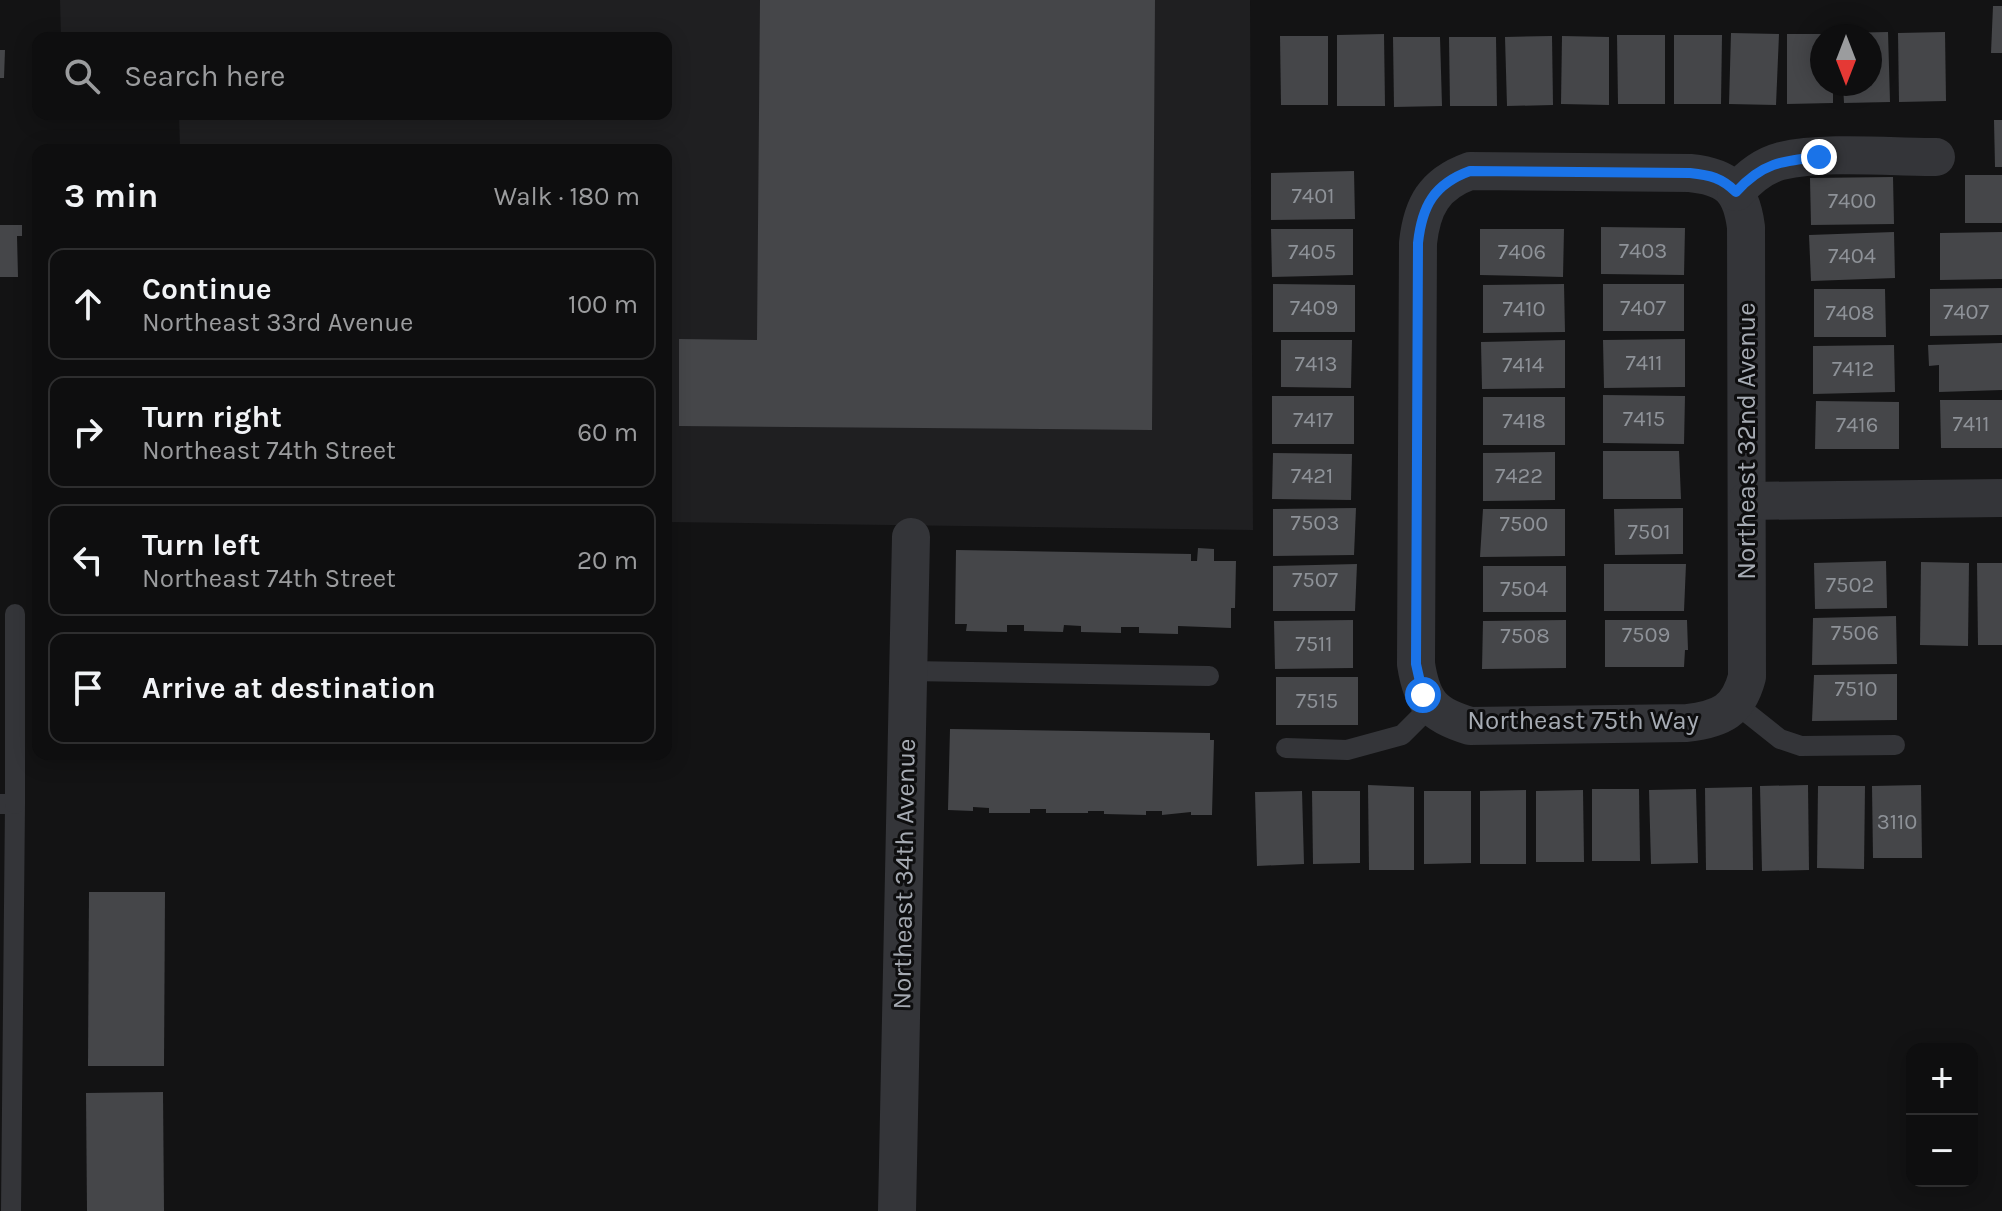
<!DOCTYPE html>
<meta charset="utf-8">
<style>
:root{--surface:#0e0e0f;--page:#1c1c1d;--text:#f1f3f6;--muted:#9b9c9e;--line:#2e2e2f}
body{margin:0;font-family:Karla,sans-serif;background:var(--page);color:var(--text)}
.controls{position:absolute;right:24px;bottom:24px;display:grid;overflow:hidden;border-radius:16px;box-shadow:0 4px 20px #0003}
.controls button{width:72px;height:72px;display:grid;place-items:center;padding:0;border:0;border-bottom:2px solid var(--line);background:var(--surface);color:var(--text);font:40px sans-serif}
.compass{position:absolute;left:1810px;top:24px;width:72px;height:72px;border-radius:50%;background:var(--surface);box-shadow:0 4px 20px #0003;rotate:180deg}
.stop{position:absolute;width:24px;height:24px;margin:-18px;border:6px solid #1a73e8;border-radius:50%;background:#fff}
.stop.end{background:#1a73e8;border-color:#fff;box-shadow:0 2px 8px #0008}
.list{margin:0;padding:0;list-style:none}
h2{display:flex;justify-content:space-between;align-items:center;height:104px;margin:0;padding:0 32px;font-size:34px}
h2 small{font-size:26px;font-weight:400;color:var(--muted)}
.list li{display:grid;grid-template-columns:52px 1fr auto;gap:24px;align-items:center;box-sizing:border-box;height:112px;margin:0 16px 16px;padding:0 16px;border:2px solid var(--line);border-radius:16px}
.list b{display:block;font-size:30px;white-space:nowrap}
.list p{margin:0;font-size:26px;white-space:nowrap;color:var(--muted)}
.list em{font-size:26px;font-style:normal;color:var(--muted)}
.icon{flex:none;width:44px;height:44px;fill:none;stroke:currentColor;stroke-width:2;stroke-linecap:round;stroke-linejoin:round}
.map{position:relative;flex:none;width:2002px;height:1211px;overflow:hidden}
.search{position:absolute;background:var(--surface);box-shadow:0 4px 20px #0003;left:32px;top:32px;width:640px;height:88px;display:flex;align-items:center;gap:20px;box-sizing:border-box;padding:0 28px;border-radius:16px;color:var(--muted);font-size:30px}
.panel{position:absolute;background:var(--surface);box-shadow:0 4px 20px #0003;left:32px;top:144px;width:640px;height:616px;border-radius:16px}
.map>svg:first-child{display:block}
.built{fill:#1f1f21}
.building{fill:#454649}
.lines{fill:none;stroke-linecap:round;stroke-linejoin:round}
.service{stroke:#343539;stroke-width:20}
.minor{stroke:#343539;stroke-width:38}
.route{stroke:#1a73e8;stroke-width:10}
.labels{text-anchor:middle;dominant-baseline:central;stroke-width:6;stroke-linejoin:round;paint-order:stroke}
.number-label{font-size:22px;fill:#8e9298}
.street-label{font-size:26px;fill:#a6abb3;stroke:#0e0e0f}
</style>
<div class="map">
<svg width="2002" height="1211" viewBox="0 0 2002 1211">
<rect width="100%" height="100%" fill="#131314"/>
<path class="built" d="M60,0H1250L1253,530L666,522V150H180L179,114H666V38H61Z"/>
<g class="building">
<path d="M760,0H1155L1152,430L679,426V339L757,340Z"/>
<path d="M1993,6H2002V53H1991Z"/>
<path d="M1888,32L1890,102L1844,103L1843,84H1870V36H1842V33Z"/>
<path d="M1945,32L1946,101L1899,102L1898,33Z"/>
<path d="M1731,33L1779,34L1776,105L1729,104Z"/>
<path d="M1384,34L1385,106H1337V35Z"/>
<path d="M1787,34H1822V84H1833V103L1787,104Z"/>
<path d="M1617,35H1665V104H1618Z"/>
<path d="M1674,35H1722L1721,104H1674Z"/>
<path d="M1280,36H1328V105H1281Z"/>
<path d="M1552,36L1553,105L1507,106L1505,37Z"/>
<path d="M1562,36L1609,37V105L1561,104Z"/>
<path d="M1393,37H1440L1442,106L1394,107Z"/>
<path d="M1449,37H1496L1497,106H1450Z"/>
<path d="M0,50H5L4,78H0Z"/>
<path d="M1994,120H2002V167H1995Z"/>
<path d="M1354,171L1355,219L1271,220V173Z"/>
<rect x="1965" y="175" width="37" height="48"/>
<path d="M1893,177L1894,224L1811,225L1810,178Z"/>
<rect x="35" y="194" width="3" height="42"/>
<path d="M0,225H22V236H17L18,277H0Z"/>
<path d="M1601,227L1685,228L1684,275L1601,274Z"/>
<path d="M1271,229H1353V275L1272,277Z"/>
<path d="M1480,229H1564L1563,277L1480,275Z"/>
<path d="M1894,232L1895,278L1811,281L1809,235Z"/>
<path d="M2002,232V279L1940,280V233Z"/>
<path d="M1273,284L1355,285V332H1273Z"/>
<path d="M1564,284L1565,332L1483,333V285Z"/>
<rect x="1603" y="284" width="81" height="47"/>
<path d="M2002,288V335L1930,336V289Z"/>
<path d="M1814,289H1885L1886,337H1814Z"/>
<path d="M1685,339V387L1604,388L1603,340Z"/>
<path d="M1281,340H1352L1351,388L1281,387Z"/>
<path d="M1565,340V388L1482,389L1481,342Z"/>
<path d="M2002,343V390L1939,392V365L1929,366L1928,345Z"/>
<path d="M1894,345L1895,392L1813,394V346Z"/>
<path d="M1603,395L1685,396L1684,444L1603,443Z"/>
<rect x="1272" y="396" width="82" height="48"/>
<rect x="1483" y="397" width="82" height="48"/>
<path d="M1940,400H2002V448H1941Z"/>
<path d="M1816,401L1899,402V449H1815Z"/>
<path d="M1603,451H1679L1681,499H1603Z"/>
<path d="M1555,452V500L1483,501V453Z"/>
<path d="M1273,453L1352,454L1351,500L1272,499Z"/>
<path d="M1356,508L1354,555L1273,556V509Z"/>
<path d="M1683,508V554L1615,555L1614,509Z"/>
<path d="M1483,509H1565V556L1480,557Z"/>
<path d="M1198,548L1214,549V561H1236L1235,608H1231V628L1178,626V634L1139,633V627H1121V633L1081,632V626L1064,625L1063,632L1024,631V625H1007V632L966,631L967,624H955L956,550L1191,554V561H1197Z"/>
<path d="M1886,561L1887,608L1815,609L1814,563Z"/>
<path d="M1921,562L1969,563L1968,646L1920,645Z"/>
<path d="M1977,563H2002V645H1978Z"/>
<path d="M1357,564L1355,611H1273V566Z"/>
<path d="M1604,564H1686L1684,611H1604Z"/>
<rect x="1483" y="566" width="83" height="46"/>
<path d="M1896,616L1897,664L1812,665L1813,618Z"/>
<path d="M1353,620V668L1275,669L1274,621Z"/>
<path d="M1566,620V668L1482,669L1483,621Z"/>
<path d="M1605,620H1687L1688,650H1685L1684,667H1605Z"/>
<path d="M1897,674V720L1812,721L1814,675Z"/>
<rect x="1276" y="677" width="82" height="48"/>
<path d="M950,729L1210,733V740H1214L1212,815H1191V812L1162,815V811H1146V815L1104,814V811H1088V813H1046V809H1030V813H989V808L973,807V811L948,810Z"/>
<path d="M1368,785L1414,787V870H1369Z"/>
<path d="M1808,785L1809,870L1762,871L1760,786Z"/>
<path d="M1921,785L1922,858H1873L1872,786Z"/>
<path d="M1818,786H1865L1864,869L1817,868Z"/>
<path d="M1752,787L1753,870H1706L1705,788Z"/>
<path d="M1592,789H1639L1640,861H1592Z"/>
<path d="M1696,789L1698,863L1651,864L1649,790Z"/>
<path d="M1526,790V864H1480V791Z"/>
<path d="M1583,790L1584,862H1536V791Z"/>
<path d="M1302,791L1304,864L1257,866L1255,792Z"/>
<path d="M1312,791H1360V863L1313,864Z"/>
<path d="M1424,791H1471V863L1424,864Z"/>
<path d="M89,892H165L164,1066H88Z"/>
<path d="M163,1092L164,1211H87L86,1093Z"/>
</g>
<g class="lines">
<g class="service">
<path d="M909,671L1209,676"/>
<path d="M1736,704L1780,739L1801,746L1895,745"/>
<path d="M1286,748L1347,750L1402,735L1431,706"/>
<path d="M0,804H15L11,1211"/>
<path d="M15,804V614"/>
</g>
<g class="minor">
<path d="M1470,171L1690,173C1728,177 1741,189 1746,227L1747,677C1738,711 1721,719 1687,723L1470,726C1433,715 1422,703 1416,664L1418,243C1422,206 1434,184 1470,171Z"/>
<path d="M1736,192C1748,178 1762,166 1781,161C1823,151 1891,157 1936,157"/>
<path d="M1747,501L2002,498"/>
<path d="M897,1211L911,537"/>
</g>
</g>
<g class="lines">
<path class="route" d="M1423,695L1416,664L1418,243C1422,206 1434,184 1470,171L1690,173C1710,175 1722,178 1736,192C1762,163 1781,161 1819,157"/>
</g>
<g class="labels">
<g class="number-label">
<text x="1313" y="196">7401</text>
<text x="1852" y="201">7400</text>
<text x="1643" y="251">7403</text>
<text x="1312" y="252">7405</text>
<text x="1522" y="252">7406</text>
<text x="1852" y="256">7404</text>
<text x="1314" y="308">7409</text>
<text x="1643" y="308">7407</text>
<text x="1524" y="309">7410</text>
<text x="1966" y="312">7407</text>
<text x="1850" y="313">7408</text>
<text x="1644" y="363">7411</text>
<text x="1316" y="364">7413</text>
<text x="1523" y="365">7414</text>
<text x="1853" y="369">7412</text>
<text x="1644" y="419">7415</text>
<text x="1313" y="420">7417</text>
<text x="1524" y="421">7418</text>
<text x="1971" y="424">7411</text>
<text x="1857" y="425">7416</text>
<text x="1312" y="476">7421</text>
<text x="1519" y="476">7422</text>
<text x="1315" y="523">7503</text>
<text x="1524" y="524">7500</text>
<text x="1649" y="532">7501</text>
<text x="1315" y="580">7507</text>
<text x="1850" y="585">7502</text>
<text x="1524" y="589">7504</text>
<text x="1855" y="633">7506</text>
<text x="1646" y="635">7509</text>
<text x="1525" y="636">7508</text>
<text x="1314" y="644">7511</text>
<text x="1856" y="689">7510</text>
<text x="1317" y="701">7515</text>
<text x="1897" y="822">3110</text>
</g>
<g class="street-label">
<text transform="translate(1746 441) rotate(-90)">Northeast 32nd Avenue</text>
<text x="1583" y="720">Northeast 75th Way</text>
<text transform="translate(904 874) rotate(-89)">Northeast 34th Avenue</text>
</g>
</g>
</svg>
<div class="controls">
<button>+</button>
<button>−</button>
</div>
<svg class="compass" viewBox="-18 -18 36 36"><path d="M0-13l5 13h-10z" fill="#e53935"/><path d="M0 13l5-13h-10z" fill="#9b9c9e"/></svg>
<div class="stop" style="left:1423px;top:695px"></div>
<div class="stop end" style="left:1819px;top:157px"></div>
<div class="search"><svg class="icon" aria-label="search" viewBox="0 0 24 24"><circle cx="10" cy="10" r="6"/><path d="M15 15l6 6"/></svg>Search here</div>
<section class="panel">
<h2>3 min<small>Walk · 180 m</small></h2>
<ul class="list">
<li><svg class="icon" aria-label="ahead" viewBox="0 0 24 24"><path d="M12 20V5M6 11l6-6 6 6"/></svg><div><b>Continue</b><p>Northeast 33rd Avenue</p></div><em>100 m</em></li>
<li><svg class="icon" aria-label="right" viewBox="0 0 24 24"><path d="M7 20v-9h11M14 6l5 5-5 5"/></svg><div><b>Turn right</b><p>Northeast 74th Street</p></div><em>60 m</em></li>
<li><svg class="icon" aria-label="left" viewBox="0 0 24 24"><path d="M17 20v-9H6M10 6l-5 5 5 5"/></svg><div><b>Turn left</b><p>Northeast 74th Street</p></div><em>20 m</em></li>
<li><svg class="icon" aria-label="arrive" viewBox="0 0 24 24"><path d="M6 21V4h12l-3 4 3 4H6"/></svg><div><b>Arrive at destination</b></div></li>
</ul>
</section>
</div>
